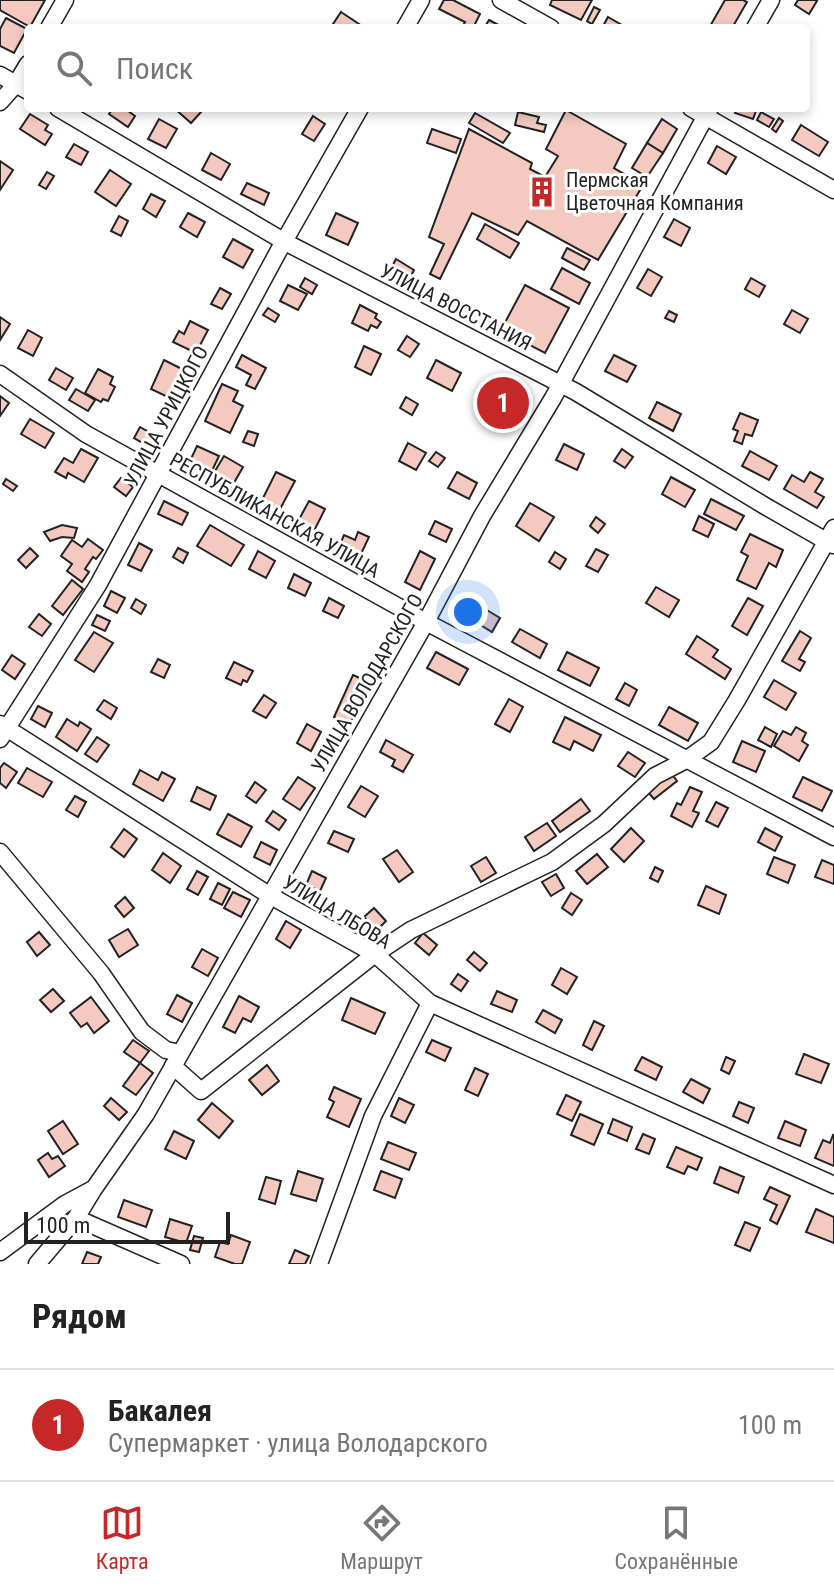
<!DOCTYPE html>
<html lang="ru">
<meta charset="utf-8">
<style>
:root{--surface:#fff;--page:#f6f6f6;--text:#222;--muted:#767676;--line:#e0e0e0;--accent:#c62828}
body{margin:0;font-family:"Roboto Condensed",sans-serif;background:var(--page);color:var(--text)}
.scale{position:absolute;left:24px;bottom:20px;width:206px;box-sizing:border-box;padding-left:8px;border:4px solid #222;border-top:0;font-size:22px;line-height:28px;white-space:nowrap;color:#222;-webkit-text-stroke:6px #fff;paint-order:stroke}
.you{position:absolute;left:468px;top:612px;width:28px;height:28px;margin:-20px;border:6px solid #fff;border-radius:50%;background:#1a73e8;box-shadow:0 0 0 12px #1a73e833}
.badge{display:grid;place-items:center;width:52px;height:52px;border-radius:50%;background:var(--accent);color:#fff;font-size:26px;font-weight:700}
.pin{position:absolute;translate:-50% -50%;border:4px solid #fff;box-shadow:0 2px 8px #0006}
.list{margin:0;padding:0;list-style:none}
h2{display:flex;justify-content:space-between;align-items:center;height:104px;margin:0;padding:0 32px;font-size:34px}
h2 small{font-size:26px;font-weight:400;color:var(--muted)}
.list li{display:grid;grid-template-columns:52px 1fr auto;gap:24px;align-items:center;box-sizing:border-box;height:112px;padding:0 32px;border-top:2px solid var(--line)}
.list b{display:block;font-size:30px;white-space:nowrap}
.list p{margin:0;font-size:26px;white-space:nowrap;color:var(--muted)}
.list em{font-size:26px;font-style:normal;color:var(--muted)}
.icon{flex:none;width:44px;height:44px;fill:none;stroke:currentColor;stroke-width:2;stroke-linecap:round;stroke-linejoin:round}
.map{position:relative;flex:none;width:834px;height:1264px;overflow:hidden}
.search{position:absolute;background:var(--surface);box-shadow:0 4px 12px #0003;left:24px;right:24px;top:24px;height:88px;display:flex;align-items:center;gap:20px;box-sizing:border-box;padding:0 28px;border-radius:8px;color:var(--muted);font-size:30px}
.sheet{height:216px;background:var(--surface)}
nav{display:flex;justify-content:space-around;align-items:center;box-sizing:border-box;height:112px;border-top:2px solid var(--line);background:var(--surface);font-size:22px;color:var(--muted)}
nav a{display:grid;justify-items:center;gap:4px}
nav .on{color:var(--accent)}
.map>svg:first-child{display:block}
.building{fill:#f3c9c0;stroke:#222;stroke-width:2}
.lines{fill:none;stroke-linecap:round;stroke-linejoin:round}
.minor-casing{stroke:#222;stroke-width:19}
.minor{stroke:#fff;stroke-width:16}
.labels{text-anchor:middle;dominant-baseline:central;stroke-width:6;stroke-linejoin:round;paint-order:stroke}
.poi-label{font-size:20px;fill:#222;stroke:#fff;text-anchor:start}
.street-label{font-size:20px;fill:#222;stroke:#fff}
</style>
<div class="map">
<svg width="834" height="1264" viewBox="0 0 834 1264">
<rect width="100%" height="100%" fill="#fff"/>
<g class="building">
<path d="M0,0H45L30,27L0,10Z"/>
<path d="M444,0H453L480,14L473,28H462L465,22L439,9Z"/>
<path d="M552,0H592L581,20L550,5Z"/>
<path d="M725,0H743L747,2L732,28H709Z"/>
<path d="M798,0H815L817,1L809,14L795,5Z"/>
<path d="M594,7L600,10L592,24L587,21Z"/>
<path d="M341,12L359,24L356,28L331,27Z"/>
<path d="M608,17L627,28H602Z"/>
<path d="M6,18L27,29L14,53L0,46V29Z"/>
<path d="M489,20L504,28H484Z"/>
<path d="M113,108H124L135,116L128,127L109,114Z"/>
<path d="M174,108H199L202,111L191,123Z"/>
<path d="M737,108H757L753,119L735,113Z"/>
<path d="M566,110L626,144L614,168L643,185L598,260L527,221L518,235L472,213L440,279L430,274L444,244L429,237L469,129L532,163L530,169L545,177L558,156L546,149Z"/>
<path d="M518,112L539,117L537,123L546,125L544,132L515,125Z"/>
<path d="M761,112L774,119L769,127L757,120Z"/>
<path d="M475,113L510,133L503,143L469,123Z"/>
<path d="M30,114L48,125L45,130L52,134L45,145L20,129Z"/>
<path d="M313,116L325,124L314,141L302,134Z"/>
<path d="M779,118L783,121L776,132L772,129Z"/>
<path d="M159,119L177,129L166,148L148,139Z"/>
<path d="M662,119L677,129L663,153L647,143Z"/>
<path d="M801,125L828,142L819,156L792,140Z"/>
<path d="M432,129L461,139L456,153L427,143Z"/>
<path d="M647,143L663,153L647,177L632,168Z"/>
<path d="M74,144L88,152L81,165L66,157Z"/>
<path d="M717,146L736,157L726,174L708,163Z"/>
<path d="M211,153L230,164L221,180L202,170Z"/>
<path d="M0,161L13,170L0,190Z"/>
<path d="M110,170L131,184L116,206L95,192Z"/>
<path d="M47,172L54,176L46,189L39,185Z"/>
<path d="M247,183L269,193L264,205L241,194Z"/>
<path d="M151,194L165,201L156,217L143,209Z"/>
<path d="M188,213L205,222L197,237L180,227Z"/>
<path d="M336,213L358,223L348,245L326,235Z"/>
<path d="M119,216L128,221L121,236L111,231Z"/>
<path d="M674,219L690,228L681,246L664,237Z"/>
<path d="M485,224L519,243L510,258L477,239Z"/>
<path d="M233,239L253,250L243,268L223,257Z"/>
<path d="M567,248L590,260L584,270L562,258Z"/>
<path d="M396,259L414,270L406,285L388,274Z"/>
<path d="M562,268L590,283L579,304L551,289Z"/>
<path d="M648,269L662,277L651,296L637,288Z"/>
<path d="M305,278L317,285L312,294L300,287Z"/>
<path d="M751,278L765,286L759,297L745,289Z"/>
<path d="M288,285L307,294L298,310L280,301Z"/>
<path d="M525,285L569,308L545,353L501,330Z"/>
<path d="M220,288L231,294L222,309L211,304Z"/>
<path d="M360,305L377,314L375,318L381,322L377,328L371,325L368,331L352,323Z"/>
<path d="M470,306L492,320L487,328L465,314Z"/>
<path d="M268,308L279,315L275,322L263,315Z"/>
<path d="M792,310L808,319L800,333L784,324Z"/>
<path d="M669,311L677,315L674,322L665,318Z"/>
<path d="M0,317L10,324L0,340Z"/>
<path d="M190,321L208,330L196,353L173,342L179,331L184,334Z"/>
<path d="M28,330L42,338L33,356L18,348Z"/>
<path d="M407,336L419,344L410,357L398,350Z"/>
<path d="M364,346L381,354L371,375L355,367Z"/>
<path d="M242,355L266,368L255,389L246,385L251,375L236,367Z"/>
<path d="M614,355L636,366L627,382L605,371Z"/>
<path d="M164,360L188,372L174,400L151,389Z"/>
<path d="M436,360L461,373L452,391L427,378Z"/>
<path d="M56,368L73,378L66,390L49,380Z"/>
<path d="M98,369L113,377L110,384L115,387L108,401L103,399L101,402L85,393Z"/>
<path d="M495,382L524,397L511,423L482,408Z"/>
<path d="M222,384L238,391L233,401L243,406L230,433L205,421Z"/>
<path d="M76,389L95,400L88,411L69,400Z"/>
<path d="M0,396L9,403L0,416Z"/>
<path d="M406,397L418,404L412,415L400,408Z"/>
<path d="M657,402L681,414L673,431L649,418Z"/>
<path d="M740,413L758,420L752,436L745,434L742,444L734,441L738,431L733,429Z"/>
<path d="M30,419L54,433L45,448L21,434Z"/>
<path d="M140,427L154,435L148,446L134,438Z"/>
<path d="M248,431L258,434L254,446L243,442Z"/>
<path d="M408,443L426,453L416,470L399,461Z"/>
<path d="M564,444L584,454L577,470L556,460Z"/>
<path d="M197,446L219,456L211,473L189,463Z"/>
<path d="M81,449L98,458L84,482L68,473L66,478L55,472L64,458L73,463Z"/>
<path d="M622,449L633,457L625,468L614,461Z"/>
<path d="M750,451L777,466L769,480L742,466Z"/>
<path d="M436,452L445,458L438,467L429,461Z"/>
<path d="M224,456L243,467L231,488L212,476Z"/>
<path d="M276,472L295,481L279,511L261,502Z"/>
<path d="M457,472L477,483L469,499L448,488Z"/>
<path d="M810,472L823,479L815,492L824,497L817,508L784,489L792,475L804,482Z"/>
<path d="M671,477L695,490L685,507L662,494Z"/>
<path d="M121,478L133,487L126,496L114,487Z"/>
<path d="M6,479L17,486L13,491L3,484Z"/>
<path d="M711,499L744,516L736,530L704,514Z"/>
<path d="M164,501L188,513L182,525L158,514Z"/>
<path d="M309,501L325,509L314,531L297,523Z"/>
<path d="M530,503L554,517L539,541L516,526Z"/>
<path d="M699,516L714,524L708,537L693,530Z"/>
<path d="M596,517L605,524L598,533L590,526Z"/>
<path d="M435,521L452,529L446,542L429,534Z"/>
<path d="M62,525L77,528L74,538L62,537L50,541L44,532Z"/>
<path d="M210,525L244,545L231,566L197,546Z"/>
<path d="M358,532L369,537L360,556L339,547L344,535L355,540Z"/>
<path d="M750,534L783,550L776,567L769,563L756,589L737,580L748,556L741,552Z"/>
<path d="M88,539L103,550L96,559L93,557L85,569L89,572L82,582L67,571L72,564L61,556L72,540L82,547Z"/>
<path d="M139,543L152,550L141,571L128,565Z"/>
<path d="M30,548L38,556L26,568L18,560Z"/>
<path d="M178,548L188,553L183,563L173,557Z"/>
<path d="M596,549L608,555L598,572L586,566Z"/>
<path d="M258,551L275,561L266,578L249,569Z"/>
<path d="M420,551L435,559L420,590L405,582Z"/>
<path d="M555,552L566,559L560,569L549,562Z"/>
<path d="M294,574L311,583L305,596L288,588Z"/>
<path d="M72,580L83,589L63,615L52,606Z"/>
<path d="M656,587L679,600L669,617L646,603Z"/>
<path d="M111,591L125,598L117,613L104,606Z"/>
<path d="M329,598L344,606L338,618L323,611Z"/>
<path d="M748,598L763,606L747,635L732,626Z"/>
<path d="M136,599L146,605L141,614L131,608Z"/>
<path d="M482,607L500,618L492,632L474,621Z"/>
<path d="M39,614L51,624L42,636L29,627Z"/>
<path d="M97,615L110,621L105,631L92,625Z"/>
<path d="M520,629L547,644L540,658L512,642Z"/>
<path d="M800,631L811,638L799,659L805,662L800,671L782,661Z"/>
<path d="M94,632L113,643L94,672L75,660Z"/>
<path d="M697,636L718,650L713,657L731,669L725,679L686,654Z"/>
<path d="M436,652L468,669L459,685L427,668Z"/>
<path d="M567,652L599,668L590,686L558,670Z"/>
<path d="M12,655L25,664L15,679L2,670Z"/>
<path d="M158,659L170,665L164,678L151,672Z"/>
<path d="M234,662L253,671L247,682L243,680L241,685L226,678Z"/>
<path d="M353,675L369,682L350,724L334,717Z"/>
<path d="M774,680L796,693L786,710L764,697Z"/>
<path d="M625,683L637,690L629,706L616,699Z"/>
<path d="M264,695L276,703L266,718L253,711Z"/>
<path d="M509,699L523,707L510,732L495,724Z"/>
<path d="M104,700L117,708L111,719L97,710Z"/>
<path d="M38,706L52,713L45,727L31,719Z"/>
<path d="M669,707L698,723L688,741L659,725Z"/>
<path d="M565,717L601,735L593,751L574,741L570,750L553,742Z"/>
<path d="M67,719L78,726L80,722L91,729L77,751L56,737Z"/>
<path d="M307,724L321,732L311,751L297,743Z"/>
<path d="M765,727L777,734L771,747L758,740Z"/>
<path d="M796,727L806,733L802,741L808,745L799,761L774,746L783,731L791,735Z"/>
<path d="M97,737L109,745L97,762L85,754Z"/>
<path d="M386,740L413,755L403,772L392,766L395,760L380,752Z"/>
<path d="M742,741L765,751L756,772L733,762Z"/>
<path d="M628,752L645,763L635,777L618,766Z"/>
<path d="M4,763L17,772L6,788L0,783V768Z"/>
<path d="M27,768L52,782L43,797L18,783Z"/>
<path d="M140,770L158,780L162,772L175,779L163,801L133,784Z"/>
<path d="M671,773L677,781L654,799L648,792Z"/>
<path d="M298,777L315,788L300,810L283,799Z"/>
<path d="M803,777L832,791L822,811L793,797Z"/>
<path d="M255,782L266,790L256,803L246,796Z"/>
<path d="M361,786L378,796L365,817L348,807Z"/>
<path d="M197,787L216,796L210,810L191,801Z"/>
<path d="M690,787L702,792L693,811L699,813L692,827L671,816L677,803L681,805Z"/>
<path d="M75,796L86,802L78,817L66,810Z"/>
<path d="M581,799L590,811L560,832L552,821Z"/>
<path d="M716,802L728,808L718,827L706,821Z"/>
<path d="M273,811L286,820L279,830L266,821Z"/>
<path d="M228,814L252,827L241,847L217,834Z"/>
<path d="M547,823L556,836L534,851L525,837Z"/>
<path d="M631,828L644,841L624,862L611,849Z"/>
<path d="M765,828L782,837L775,851L758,842Z"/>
<path d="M124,829L137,839L124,857L111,847Z"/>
<path d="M334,831L354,839L348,852L328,843Z"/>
<path d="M261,842L277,850L270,865L254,857Z"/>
<path d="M397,850L413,872L399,882L383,859Z"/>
<path d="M163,853L181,866L170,883L152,870Z"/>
<path d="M597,854L608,867L587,884L576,871Z"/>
<path d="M486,857L496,873L481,882L471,866Z"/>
<path d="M774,857L795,865L788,883L767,874Z"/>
<path d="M822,860L834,865V884L815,877Z"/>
<path d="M655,867L663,871L658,882L650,878Z"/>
<path d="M197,871L208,877L198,895L187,889Z"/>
<path d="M312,871L326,878L320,891L306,885Z"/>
<path d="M556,874L564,888L551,896L542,882Z"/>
<path d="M218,883L230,889L222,905L210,899Z"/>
<path d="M706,886L726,895L719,914L698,905Z"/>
<path d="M233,892L250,900L241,917L224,908Z"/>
<path d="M571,893L582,900L572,915L562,908Z"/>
<path d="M125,897L134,908L124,917L115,906Z"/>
<path d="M374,908L386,921L377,930L364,917Z"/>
<path d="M286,921L301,930L290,948L276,939Z"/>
<path d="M128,929L138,945L119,957L109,940Z"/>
<path d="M39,932L50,945L37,956L27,942Z"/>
<path d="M423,933L437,945L429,955L415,943Z"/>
<path d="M202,949L218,958L208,976L192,967Z"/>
<path d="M474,952L487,963L480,971L467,960Z"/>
<path d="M561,968L577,977L567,994L552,985Z"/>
<path d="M458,974L468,981L461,991L451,984Z"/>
<path d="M53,989L64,1001L51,1012L40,1000Z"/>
<path d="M497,991L517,1000L512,1012L491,1004Z"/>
<path d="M177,995L192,1003L182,1022L167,1014Z"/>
<path d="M239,996L259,1007L251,1022L243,1018L235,1033L223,1027Z"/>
<path d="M91,997L109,1021L94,1033L87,1023L81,1027L70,1013Z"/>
<path d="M351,998L385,1013L375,1034L342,1020Z"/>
<path d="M543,1010L562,1020L555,1033L536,1022Z"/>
<path d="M594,1021L604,1026L592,1050L583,1045Z"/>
<path d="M133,1040L149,1051L140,1063L124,1052Z"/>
<path d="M432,1040L451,1048L445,1061L426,1052Z"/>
<path d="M804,1054L829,1064L821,1083L796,1074Z"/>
<path d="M642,1057L662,1067L656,1080L635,1070Z"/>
<path d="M726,1057L735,1061L729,1074L721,1070Z"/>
<path d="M140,1063L153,1073L136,1095L123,1086Z"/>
<path d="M267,1065L279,1081L262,1095L249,1080Z"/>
<path d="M475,1068L488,1074L478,1096L465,1090Z"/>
<path d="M691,1079L710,1089L703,1103L683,1092Z"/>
<path d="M334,1087L361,1099L349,1127L327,1117L334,1102L329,1099Z"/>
<path d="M566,1095L581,1102L572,1121L557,1114Z"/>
<path d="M111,1098L127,1112L119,1120L104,1106Z"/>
<path d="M399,1098L414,1105L405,1123L391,1116Z"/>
<path d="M739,1102L754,1108L748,1123L733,1116Z"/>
<path d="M212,1103L233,1121L219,1138L198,1120Z"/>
<path d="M580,1114L603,1124L594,1145L571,1135Z"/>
<path d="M613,1119L632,1127L627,1141L608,1133Z"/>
<path d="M63,1121L78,1144L63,1154L48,1131Z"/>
<path d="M785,1121L806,1130L800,1146L778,1138Z"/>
<path d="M174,1131L194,1141L186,1159L165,1149Z"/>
<path d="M643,1134L655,1139L649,1154L636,1149Z"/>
<path d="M833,1135L834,1136V1166L815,1158L823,1140L830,1143Z"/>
<path d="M388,1142L416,1153L409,1170L381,1159Z"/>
<path d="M676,1147L702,1158L697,1170L688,1166L684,1174L667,1167Z"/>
<path d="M48,1153L52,1159L58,1156L65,1166L49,1177L38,1160Z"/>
<path d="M720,1167L744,1177L738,1193L714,1183Z"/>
<path d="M298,1171L323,1179L316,1201L291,1194Z"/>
<path d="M381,1171L402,1179L395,1198L374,1190Z"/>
<path d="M266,1177L281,1181L275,1204L259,1199Z"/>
<path d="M770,1187L790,1196L777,1224L770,1220L777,1205L764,1199Z"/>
<path d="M124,1200L152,1210L146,1227L118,1217Z"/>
<path d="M816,1209L834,1217V1243L806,1232Z"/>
<path d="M170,1219L192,1226L186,1243L165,1237Z"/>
<path d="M745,1222L760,1228L750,1251L735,1245Z"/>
<path d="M231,1235L250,1242L242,1264H235L215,1257L220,1242L228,1244Z"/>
<path d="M194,1236L203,1238L199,1252L190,1250Z"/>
<path d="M295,1250L309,1256L305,1264H289Z"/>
<path d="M87,1252L101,1257L98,1264H82Z"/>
</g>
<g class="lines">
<g class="minor-casing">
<g id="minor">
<path d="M501,0L551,28"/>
<path d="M49,28L65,0"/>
<path d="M405,28L421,0"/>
<path d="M755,28L771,0"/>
<path d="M0,75L28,91"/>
<path d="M0,102L16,84L28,64"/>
<path d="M58,108L285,242L576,392L765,506L833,545"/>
<path d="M691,108L834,190"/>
<path d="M0,374L86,434L426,622L834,837"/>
<path d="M0,724L269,895L375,954L430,1003L834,1185"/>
<path d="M0,739L98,585L278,252L360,108"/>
<path d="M0,852L101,973L142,1032L166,1050L180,1053"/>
<path d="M173,1066L201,1091L375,954L411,930L552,862L604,824L655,776L686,760L711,742L737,700L834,528"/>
<path d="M76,1218L181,1264"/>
<path d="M0,1252L65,1204L91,1190"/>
<path d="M37,1264L76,1218L93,1190L146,1114L426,622L482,516L553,398L710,108"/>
<path d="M319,1264L373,1116L430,1003"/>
</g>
</g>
<use href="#minor" class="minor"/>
</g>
<defs>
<g id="building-bare" transform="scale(2.4)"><path d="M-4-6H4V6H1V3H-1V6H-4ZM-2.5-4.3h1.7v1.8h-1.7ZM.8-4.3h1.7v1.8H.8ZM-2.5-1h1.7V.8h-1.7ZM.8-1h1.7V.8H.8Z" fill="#c62828" stroke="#fff" stroke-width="2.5" paint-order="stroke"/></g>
</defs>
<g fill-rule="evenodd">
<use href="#building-bare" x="542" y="192"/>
</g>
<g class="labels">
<g class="poi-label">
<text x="566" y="180">Пермская<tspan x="566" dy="23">Цветочная Компания</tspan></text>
</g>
<g class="street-label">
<text transform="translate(456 307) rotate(27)">УЛИЦА ВОССТАНИЯ</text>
<text transform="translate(166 416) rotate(-62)">УЛИЦА УРИЦКОГО</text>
<text transform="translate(275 515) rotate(29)">РЕСПУБЛИКАНСКАЯ УЛИЦА</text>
<text transform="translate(367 683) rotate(-60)">УЛИЦА ВОЛОДАРСКОГО</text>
<text transform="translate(337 912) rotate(31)">УЛИЦА ЛБОВА</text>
</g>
</g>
</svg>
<div class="scale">100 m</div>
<div class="you"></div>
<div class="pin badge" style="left:503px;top:403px">1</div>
<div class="search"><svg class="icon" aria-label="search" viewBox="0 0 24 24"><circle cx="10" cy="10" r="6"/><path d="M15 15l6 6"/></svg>Поиск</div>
</div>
<section class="sheet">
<h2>Рядом<small></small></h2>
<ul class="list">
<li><span class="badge">1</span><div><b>Бакалея</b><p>Супермаркет · улица Володарского</p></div><em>100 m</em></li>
</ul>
</section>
<nav>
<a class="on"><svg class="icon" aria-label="map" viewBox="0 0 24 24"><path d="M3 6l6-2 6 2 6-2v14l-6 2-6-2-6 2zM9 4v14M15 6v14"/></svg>Карта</a>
<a><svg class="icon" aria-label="directions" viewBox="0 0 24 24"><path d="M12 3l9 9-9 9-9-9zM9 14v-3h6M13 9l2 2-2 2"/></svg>Маршрут</a>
<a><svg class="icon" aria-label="saved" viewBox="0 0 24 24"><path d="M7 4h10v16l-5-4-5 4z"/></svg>Сохранённые</a>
</nav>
